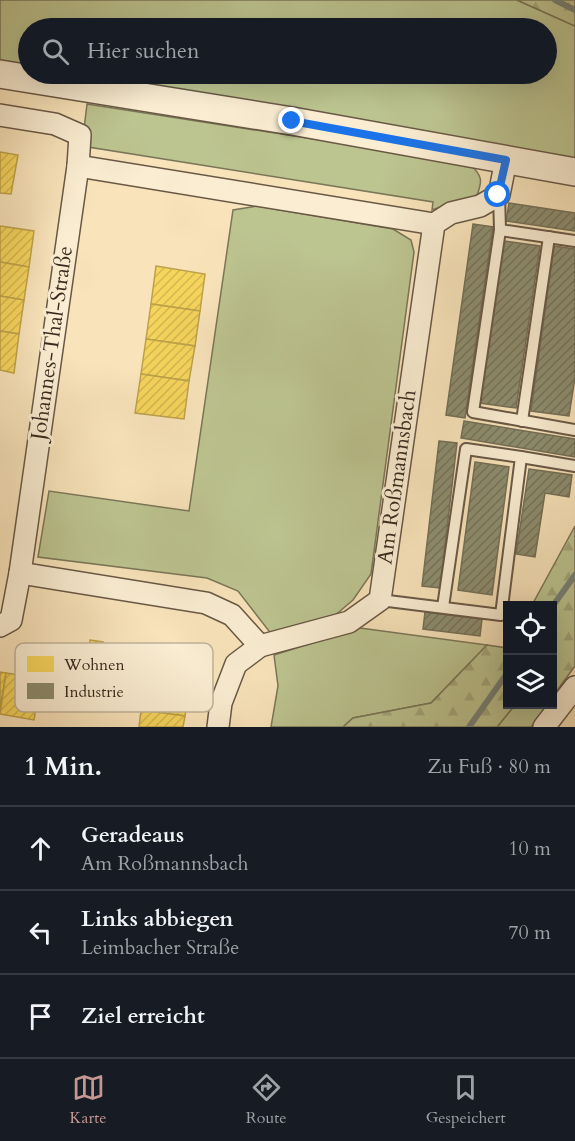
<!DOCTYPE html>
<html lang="de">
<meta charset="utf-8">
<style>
:root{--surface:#171b24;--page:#20242c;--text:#f1f3f6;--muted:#9ea1a6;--line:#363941;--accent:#c59692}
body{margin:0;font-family:Cardo,serif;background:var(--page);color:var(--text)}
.controls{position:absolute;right:18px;bottom:18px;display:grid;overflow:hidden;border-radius:0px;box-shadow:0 6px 24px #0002}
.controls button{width:54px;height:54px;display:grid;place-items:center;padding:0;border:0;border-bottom:2px solid var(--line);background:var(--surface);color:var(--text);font:30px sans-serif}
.stop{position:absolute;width:18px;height:18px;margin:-14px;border:4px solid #1a73e8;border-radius:50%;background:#fff}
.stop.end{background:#1a73e8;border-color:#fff;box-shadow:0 2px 6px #0008}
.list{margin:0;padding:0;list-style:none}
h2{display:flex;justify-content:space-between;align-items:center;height:78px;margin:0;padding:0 24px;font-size:26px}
h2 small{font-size:20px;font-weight:400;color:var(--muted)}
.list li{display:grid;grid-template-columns:39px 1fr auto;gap:18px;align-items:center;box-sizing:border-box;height:84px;padding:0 24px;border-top:2px solid var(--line)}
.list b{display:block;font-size:22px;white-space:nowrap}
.list p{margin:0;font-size:20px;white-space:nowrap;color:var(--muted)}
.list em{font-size:20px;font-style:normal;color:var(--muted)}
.icon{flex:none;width:33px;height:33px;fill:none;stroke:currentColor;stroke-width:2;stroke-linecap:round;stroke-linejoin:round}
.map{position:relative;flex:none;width:575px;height:727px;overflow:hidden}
.search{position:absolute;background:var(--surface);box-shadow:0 6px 24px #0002;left:18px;right:18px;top:18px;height:66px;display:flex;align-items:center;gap:15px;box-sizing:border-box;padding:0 21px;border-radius:33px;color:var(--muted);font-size:22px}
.sheet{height:330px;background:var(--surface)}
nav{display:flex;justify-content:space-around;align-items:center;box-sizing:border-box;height:84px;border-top:2px solid var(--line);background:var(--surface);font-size:16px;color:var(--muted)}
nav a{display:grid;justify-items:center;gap:3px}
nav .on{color:var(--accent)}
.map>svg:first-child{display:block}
.grass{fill:#bcc490;stroke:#7a7658;stroke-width:1.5}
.forest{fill:url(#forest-firs);stroke:#7a7658;stroke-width:1.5}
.homes{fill:url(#homes-hatch);stroke:#bda14a;stroke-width:1.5}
.industry{fill:url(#industry-hatch);stroke:#736e56;stroke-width:1.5}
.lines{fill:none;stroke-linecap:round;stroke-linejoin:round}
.stream{stroke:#768279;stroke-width:6}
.service-casing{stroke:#695846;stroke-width:14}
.minor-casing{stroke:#695846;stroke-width:24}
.tertiary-casing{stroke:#695846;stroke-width:30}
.service{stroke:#faedd2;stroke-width:10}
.minor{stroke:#faedd2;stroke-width:21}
.tertiary{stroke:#faedd2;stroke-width:27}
.route{stroke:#1a73e8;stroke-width:8}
.labels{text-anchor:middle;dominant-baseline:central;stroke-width:6;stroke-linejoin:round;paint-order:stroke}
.street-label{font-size:21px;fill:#39291f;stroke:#faedd2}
.key{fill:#faedd2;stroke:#c0b29c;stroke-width:1.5}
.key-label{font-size:16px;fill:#39291f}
</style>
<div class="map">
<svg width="575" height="727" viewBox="0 0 575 727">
<defs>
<pattern id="forest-firs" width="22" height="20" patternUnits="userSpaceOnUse" patternTransform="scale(1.5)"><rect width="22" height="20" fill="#bcc490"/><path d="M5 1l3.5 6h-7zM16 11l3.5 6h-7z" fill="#a2a87c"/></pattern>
<pattern id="homes-hatch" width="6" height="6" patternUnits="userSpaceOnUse" patternTransform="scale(1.5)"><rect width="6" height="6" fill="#f6d55c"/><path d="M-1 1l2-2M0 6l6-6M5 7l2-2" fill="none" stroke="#d4b750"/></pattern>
<pattern id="industry-hatch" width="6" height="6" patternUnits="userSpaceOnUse" patternTransform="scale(1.5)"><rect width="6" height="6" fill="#8c8c6e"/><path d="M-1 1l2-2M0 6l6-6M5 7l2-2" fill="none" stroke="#73725a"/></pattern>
</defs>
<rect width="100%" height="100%" fill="#f8e3ba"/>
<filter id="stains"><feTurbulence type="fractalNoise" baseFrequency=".00333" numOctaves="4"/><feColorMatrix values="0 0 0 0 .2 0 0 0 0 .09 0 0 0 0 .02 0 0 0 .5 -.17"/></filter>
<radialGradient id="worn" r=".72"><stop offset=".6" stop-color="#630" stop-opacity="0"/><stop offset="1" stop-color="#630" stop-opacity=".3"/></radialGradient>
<g class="grass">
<path d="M0,0H517L575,26V159L42,74H546V28H28V71L0,67Z"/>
<path d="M87,104L468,163C483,175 483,181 476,198L463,199L432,210L433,202L82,146Z"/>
<path d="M257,206L393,229L411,240L414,252L371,574L353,600L333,617L272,635L238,591L207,578L38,557L49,491L189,511L233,210Z"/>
<path d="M360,628L487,645L431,703L353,718L343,727H271L278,686L274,655Z"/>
<path d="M515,705H547L531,727H497Z"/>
</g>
<g class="forest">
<path d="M517,0H575V26Z"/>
<path d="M575,526V666L553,696L552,606L532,605Z"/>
<path d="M487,645L507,648L508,704L515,705L497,727H343L353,718L431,703Z"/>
</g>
<g class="homes">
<path d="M0,152L18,155L11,194L0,193Z"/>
<path d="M0,226L34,231L29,267L0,262Z"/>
<path d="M0,262L29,267L24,300L0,296Z"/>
<path d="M156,266L205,274L200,311L151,304Z"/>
<path d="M0,296L24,300L19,334L0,331Z"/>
<path d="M151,304L200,311L195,346L146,339Z"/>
<path d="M0,331L19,334L14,373L0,370Z"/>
<path d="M146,339L195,346L189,381L141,374Z"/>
<path d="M141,374L189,381L184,419L135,413Z"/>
<path d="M90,640L103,642L102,650L89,649Z"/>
<path d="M0,672L6,673L0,710Z"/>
<path d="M6,673L41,678L34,720L0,714Z"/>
<path d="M146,681L189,687L185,716L141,710Z"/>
<path d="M141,710L185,716L183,727H139Z"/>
</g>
<g class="industry">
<path d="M509,203L575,213V231L506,221Z"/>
<path d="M473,224L493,227L465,418L446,415Z"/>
<path d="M504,241L540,246L516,408L480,403Z"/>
<path d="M554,246L575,249V377L569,416L531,411Z"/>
<path d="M464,421L575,439V457L461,438Z"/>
<path d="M439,441L457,443L440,588L422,586Z"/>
<path d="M475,462L509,467L492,595L458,590Z"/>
<path d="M529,469L572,475L569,497L545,493L535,557L516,554Z"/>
<path d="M425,612L482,619L480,636L423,629Z"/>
</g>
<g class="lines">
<g class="stream">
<path d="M555,0L575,10"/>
<path d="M552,607L575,575"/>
<path d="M469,727L508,672"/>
</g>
<g class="service-casing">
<g id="service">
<path d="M499,195L500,230L473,412L575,430"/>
<path d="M500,230L575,241"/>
<path d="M522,421L549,237"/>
<path d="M521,457L575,466"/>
<path d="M380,600L501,615L521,457L466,449L443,607"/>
</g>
</g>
<g class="minor-casing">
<g id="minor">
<path d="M0,115L55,124L80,135L78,166L20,573L11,620L0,626"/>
<path d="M78,166L434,224"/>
<path d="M20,573L206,603L232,615L260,646"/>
<path d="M218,727L221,703L236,664L260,646L349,622L380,600L434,224L451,213L480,206L499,195L506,160"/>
<path d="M544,727L575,687"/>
</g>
</g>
<g class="tertiary-casing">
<path id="tertiary" d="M0,74L292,121L575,172"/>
</g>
<use href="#service" class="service"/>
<use href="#minor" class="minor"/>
<use href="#tertiary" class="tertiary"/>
</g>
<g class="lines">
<path class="route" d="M292,121L506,160L498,195"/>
</g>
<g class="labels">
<g class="street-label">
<text transform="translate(52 343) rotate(-82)">Johannes-Thal-Straße</text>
<text transform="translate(397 477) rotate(-82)">Am Roßmannsbach</text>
</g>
</g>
<rect x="15" y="643" width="198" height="69" rx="9" class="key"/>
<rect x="27" y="656" width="27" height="16" fill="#f6d55c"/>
<rect x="27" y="683" width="27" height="16" fill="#8c8c6e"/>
<g class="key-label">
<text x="64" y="670">Wohnen</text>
<text x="64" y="697">Industrie</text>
</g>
<rect width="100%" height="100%" filter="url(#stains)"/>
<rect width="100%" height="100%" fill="url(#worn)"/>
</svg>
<div class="controls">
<button><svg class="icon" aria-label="locate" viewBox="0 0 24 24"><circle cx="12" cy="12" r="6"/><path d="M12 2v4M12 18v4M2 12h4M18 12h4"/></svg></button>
<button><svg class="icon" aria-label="layers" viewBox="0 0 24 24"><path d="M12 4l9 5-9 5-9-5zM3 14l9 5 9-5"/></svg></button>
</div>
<div class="stop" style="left:498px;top:195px"></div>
<div class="stop end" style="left:292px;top:121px"></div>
<div class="search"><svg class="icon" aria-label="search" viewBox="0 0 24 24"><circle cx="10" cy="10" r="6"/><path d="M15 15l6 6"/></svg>Hier suchen</div>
</div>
<section class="sheet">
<h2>1 Min.<small>Zu Fuß · 80 m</small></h2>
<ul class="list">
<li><svg class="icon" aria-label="ahead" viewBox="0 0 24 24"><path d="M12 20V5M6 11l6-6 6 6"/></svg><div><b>Geradeaus</b><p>Am Roßmannsbach</p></div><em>10 m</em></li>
<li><svg class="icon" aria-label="left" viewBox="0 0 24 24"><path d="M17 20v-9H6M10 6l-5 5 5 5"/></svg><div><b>Links abbiegen</b><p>Leimbacher Straße</p></div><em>70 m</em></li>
<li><svg class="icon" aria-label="arrive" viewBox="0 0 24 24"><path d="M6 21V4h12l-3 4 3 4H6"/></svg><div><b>Ziel erreicht</b></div></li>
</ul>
</section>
<nav>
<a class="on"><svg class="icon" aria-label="map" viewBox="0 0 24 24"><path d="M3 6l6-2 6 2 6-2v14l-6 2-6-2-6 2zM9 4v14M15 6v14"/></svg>Karte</a>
<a><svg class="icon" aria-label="directions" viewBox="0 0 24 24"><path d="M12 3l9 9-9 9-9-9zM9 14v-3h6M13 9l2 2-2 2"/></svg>Route</a>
<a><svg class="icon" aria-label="saved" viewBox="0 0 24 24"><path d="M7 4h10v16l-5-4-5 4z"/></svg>Gespeichert</a>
</nav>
